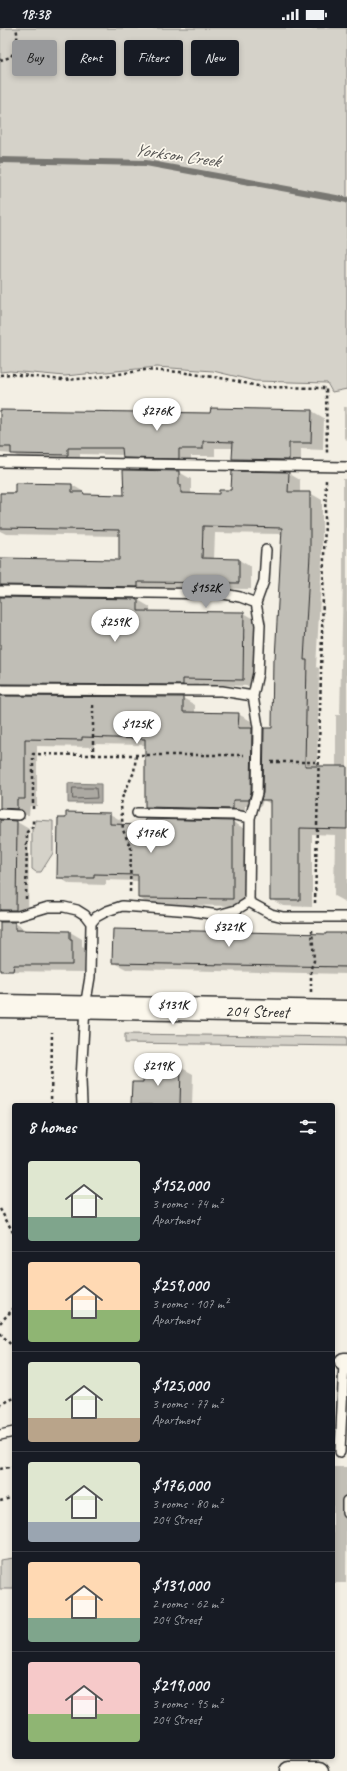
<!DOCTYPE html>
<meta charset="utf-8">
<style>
body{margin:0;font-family:Caveat,sans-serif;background:#20242c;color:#f1f3f6;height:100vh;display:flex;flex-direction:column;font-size:15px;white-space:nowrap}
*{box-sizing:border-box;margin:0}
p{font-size:13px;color:#9ea1a6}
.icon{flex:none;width:22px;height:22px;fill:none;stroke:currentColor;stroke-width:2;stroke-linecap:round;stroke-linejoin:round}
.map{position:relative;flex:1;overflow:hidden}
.sheet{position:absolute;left:12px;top:1075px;width:323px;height:656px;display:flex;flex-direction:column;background:#171b24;border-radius:4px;box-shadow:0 2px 6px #0003}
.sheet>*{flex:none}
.hud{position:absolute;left:12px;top:12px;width:323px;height:36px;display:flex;gap:8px}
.price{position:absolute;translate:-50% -34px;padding:0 9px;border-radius:14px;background:#fff;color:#222;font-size:13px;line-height:26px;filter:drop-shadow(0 1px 2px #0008)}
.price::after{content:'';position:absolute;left:50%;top:24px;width:12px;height:9px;margin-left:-6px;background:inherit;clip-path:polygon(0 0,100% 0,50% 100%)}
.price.on{background:#98999b;color:#111}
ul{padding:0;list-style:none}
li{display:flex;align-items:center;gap:12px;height:100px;padding:0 16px}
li+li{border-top:1px solid #363941}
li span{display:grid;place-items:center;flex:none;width:112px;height:80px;border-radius:4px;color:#555}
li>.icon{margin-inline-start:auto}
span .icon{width:48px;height:48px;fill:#fffc;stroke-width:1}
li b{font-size:17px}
h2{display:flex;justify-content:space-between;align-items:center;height:48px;padding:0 16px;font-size:17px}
.chip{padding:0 14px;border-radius:4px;background:#171b24;box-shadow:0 2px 6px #0003;font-size:14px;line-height:36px}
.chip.on{background:#98999b;color:#111}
.status{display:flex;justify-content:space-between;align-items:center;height:28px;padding:0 20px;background:#171b24;direction:ltr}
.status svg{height:11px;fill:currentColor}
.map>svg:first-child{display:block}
.green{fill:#d5d2c9;stroke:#807e7a}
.water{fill:#aca9a2;stroke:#787772}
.shadow{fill:#0003;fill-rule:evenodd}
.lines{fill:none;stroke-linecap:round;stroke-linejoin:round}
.shore{stroke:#5f5d5b;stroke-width:1}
.stream{stroke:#787772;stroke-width:6}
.building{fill:#c0beb6;stroke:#2b2b2b}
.lane-casing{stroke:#2b2b2b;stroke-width:12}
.street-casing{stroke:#2b2b2b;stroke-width:21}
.secondary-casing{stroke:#2b2b2b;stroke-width:25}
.path{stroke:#2b2b2b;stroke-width:2.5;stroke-dasharray:3 3;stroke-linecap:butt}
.lane{stroke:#fbf7ec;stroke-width:9}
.street{stroke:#fbf7ec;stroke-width:18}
.secondary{stroke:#fbf7ec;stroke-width:22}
.labels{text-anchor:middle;stroke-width:3.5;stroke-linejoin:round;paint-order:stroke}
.street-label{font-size:17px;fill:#2b2b2b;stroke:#fbf7ec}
.water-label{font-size:18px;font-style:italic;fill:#585755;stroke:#fbf7ec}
</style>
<div class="status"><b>18:38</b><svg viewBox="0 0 49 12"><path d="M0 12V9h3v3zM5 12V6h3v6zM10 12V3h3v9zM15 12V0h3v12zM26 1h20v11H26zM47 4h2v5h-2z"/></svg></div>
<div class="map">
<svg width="347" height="1743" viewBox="0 0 347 1743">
<rect width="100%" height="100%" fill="#f3efe4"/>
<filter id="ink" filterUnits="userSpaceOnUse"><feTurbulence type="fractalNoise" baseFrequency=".025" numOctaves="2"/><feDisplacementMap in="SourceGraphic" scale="8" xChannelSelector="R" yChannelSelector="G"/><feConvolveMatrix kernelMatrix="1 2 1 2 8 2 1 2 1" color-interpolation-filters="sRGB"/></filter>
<g filter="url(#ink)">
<path class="green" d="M0,0H347V361L332,364L327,355L255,353L213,343L157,339L65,348L10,343L0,344Z
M35,792L53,793V825L41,844H36L32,841V802L35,797Z
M125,1006L347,1009V1018L125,1015Z
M14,1530V1561H0V1532Z"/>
<path class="water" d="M68,755L101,756V775H68Z"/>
<path class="shadow" d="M344,379H347V412L344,410Z
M0,383L211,386L312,383L324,390L323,422L301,421V439L246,438L233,431L234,420H215V428H191V437L137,436L124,429V427L80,426V433L24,432L13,426L0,425Z
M179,444L191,451V464L193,466L220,467L288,445L300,452V465H310L322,472V534L316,639L319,640L317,739H336V687H340L343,551V451H347V875L334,868L335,807L312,806V879L283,878L271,871V776L263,772L261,778H245V787L158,786L146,779V717L94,716V719L37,718V778H30L29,787H13L7,789L6,793L17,794L29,801L28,889H10L6,895H15L27,903L70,904L82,911V919L84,920V944L0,943V531L120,533V508L6,506L0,503V464H16V456L72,457L84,464V466L125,468ZM215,505L283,506L273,701L265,709L251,701V693L238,686L195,685V677L183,670L6,669L7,666L195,663V657L255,658L256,592L244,585L150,584V579L138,572L6,570L10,564L150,565V560L251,561V539L239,532L214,531Z
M110,786L122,793V797L233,794L245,801L244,878L151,877L139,870V853L106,852V857L70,856L58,849Z
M347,906V946L126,941L113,934L327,907Z
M180,1039L193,1046L192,1077H132L144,1055Z
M333,1439H347L346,1555H333Z"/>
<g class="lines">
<path class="shore" d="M73,760H96L97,770L73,771Z"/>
<path class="stream" d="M0,132L146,135L347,172"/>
</g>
<path class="building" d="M211,380L312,382L311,415H289V432L232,431L233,414L203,413V421H179V431L123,430L122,420H68V427L11,426V419H0V382L210,385Z
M123,442L179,443V457H181V465L219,466V462H231L232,443L289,444L288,464H310V527L304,632H307L305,738H347V801L300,800V872H270V772H261L263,765L264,700H272L273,631H275L282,500L203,498L202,530L239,531V555L138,554V559L0,557V530L119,532V502L0,500V465H15V455L72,456V464H83L84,466L124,467Z
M0,569L138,571V583L244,584L243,652L183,651V657L0,656Z
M0,668L183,669V684L239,685L238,700H252L251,764L249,772H233V781L145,779V711L82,709V712L25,711V771H17V781L0,780Z
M66,784L110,785V796L145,797V791L233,793V871L138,870V847L94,846V850H57L58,790H66Z
M0,792L17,793L16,882H0Z
M0,894H15V902L70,903V912H72V937H14L13,943H0Z
M113,901L326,906V905H347V939L112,935Z
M144,1038H181L180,1077H131L132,1054H143Z"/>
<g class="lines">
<defs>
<path id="lane" d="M0,434L347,439
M0,563L224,566L240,569L256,575
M0,662L222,663L253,668
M137,785L235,787L250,790
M0,786L19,787
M249,874L250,790L257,765L258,699L253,668L258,645L260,597L256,575L264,553L266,522
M0,888H18L48,879H64L77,882L85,887L91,895L90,949L85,979L81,1052L82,1077
M91,895L96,889L107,883L122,878L192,883L218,887L236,882L249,874L271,886L283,889H347
M0,1407L14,1404
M340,1424L344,1334
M347,1473V1485"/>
<path id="street" d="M344,1334H347
M289,1743H320"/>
<path id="secondary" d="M0,978L347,984"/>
</defs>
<use href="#lane" class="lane-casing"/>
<use href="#street" class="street-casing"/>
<use href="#secondary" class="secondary-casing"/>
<path class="path" d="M0,32L11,29C16,20 19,10 16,0
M0,347L11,346L62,352L93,350L145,342L180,344L227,351L262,359L326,360L327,425
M93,727H244
M271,734H318
M33,781V726L93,727V677
M130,864L131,820L123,802L121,777L122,770L134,744L136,728
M26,871L27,804L33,798V792
M315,875L326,452
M311,964V940L314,933L312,902
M51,1077L52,1004
M125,1077V1076
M0,1181L14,1206
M0,1295L14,1280
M0,1305L14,1320
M0,1377L14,1370
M0,1441L14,1438
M0,1473L14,1469"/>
<use href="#lane" class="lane"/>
<use href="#street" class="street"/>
<use href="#secondary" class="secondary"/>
</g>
</g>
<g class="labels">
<g class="street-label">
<text transform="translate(257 983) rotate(1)" y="6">204 Street</text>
</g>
<g class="water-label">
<text transform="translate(177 127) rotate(8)" y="6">Yorkson Creek</text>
</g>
</g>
</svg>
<b class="price" style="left:157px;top:404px">$276K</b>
<b class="price on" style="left:206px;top:581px">$152K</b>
<b class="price" style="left:115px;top:615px">$259K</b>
<b class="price" style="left:137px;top:717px">$125K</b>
<b class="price" style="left:151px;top:826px">$176K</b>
<b class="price" style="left:229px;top:920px">$321K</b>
<b class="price" style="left:173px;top:998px">$131K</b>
<b class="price" style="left:158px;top:1059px">$219K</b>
<div class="hud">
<a class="chip on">Buy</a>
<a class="chip">Rent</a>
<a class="chip">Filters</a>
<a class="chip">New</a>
</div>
<section class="sheet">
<h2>8 homes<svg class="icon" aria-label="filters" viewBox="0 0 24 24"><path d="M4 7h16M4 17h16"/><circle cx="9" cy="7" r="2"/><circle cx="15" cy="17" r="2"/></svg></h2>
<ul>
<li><span style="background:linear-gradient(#dfe7d0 70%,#7fa58c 0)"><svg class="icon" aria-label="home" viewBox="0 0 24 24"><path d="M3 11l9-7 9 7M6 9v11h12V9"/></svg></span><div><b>$152,000</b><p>3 rooms · 74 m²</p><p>Apartment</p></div></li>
<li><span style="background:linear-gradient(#ffd9b3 60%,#8fb573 0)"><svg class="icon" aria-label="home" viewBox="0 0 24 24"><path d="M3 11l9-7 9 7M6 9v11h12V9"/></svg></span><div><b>$259,000</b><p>3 rooms · 107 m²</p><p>Apartment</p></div></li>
<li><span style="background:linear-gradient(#dfe7d0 70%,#b9a48a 0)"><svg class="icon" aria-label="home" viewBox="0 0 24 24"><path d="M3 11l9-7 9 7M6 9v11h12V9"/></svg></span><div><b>$125,000</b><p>3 rooms · 77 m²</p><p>Apartment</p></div></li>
<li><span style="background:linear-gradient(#dfe7d0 75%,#9aa5b1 0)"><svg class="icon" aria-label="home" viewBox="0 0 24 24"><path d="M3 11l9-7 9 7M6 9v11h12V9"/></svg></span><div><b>$176,000</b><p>3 rooms · 80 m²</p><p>204 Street</p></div></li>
<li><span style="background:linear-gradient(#ffd9b3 70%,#7fa58c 0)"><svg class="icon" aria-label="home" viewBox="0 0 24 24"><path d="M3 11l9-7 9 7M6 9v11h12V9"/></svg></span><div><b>$131,000</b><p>2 rooms · 62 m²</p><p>204 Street</p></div></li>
<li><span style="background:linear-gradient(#f6c9c9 65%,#8fb573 0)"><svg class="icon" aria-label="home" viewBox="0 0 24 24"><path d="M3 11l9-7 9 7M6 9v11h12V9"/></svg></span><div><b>$219,000</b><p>3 rooms · 95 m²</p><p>204 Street</p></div></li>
</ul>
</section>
</div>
